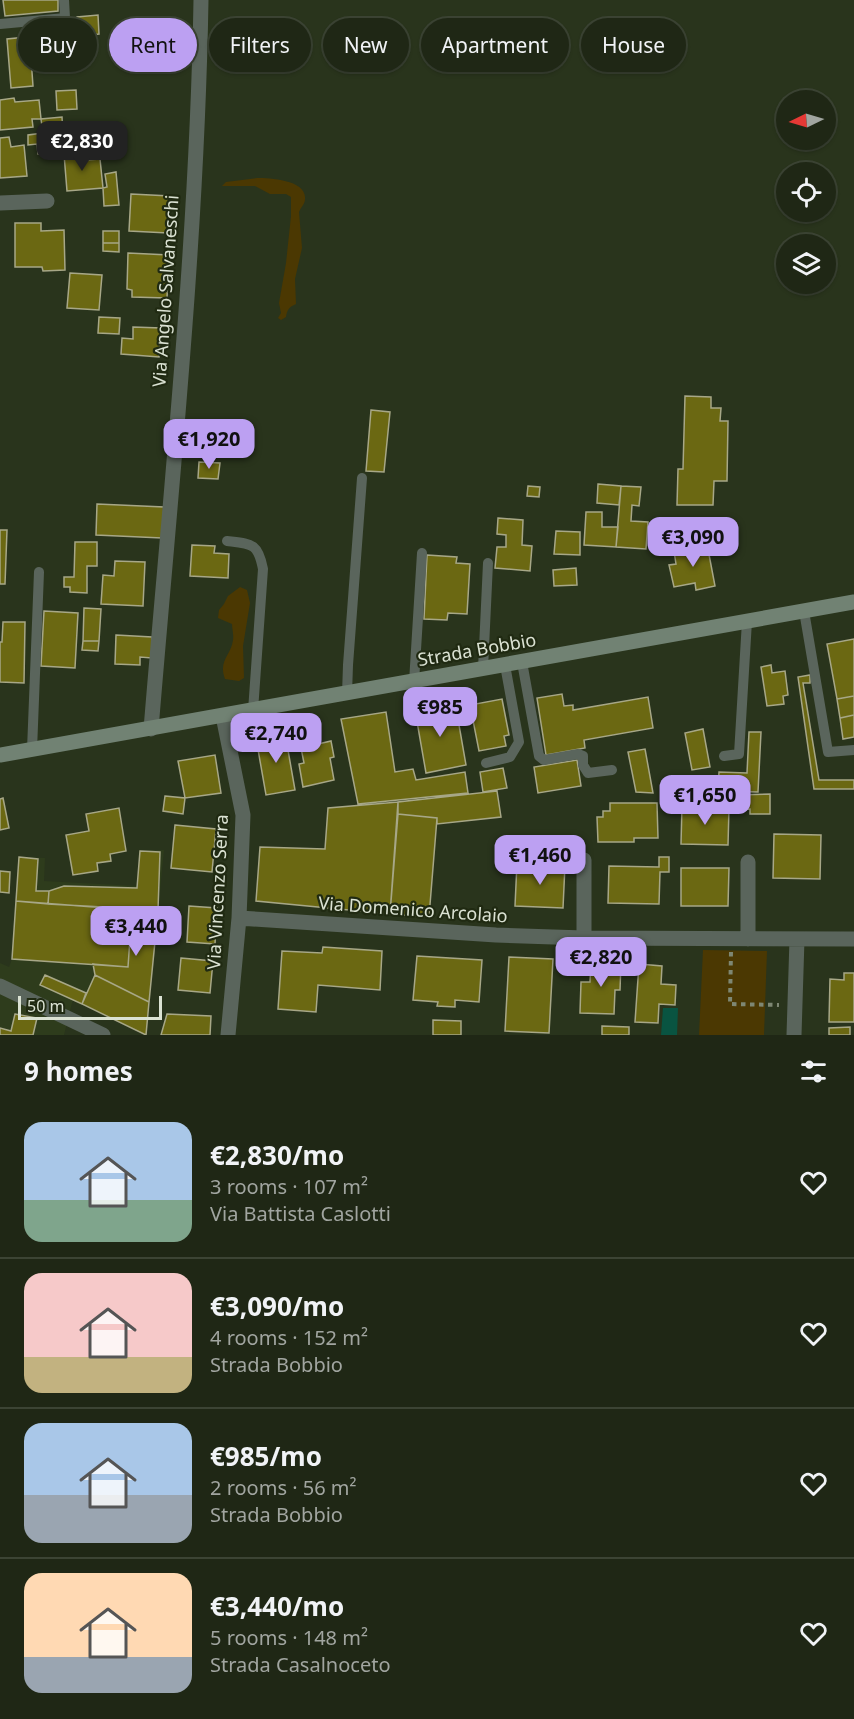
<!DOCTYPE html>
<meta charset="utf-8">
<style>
body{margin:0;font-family:"Noto Sans",sans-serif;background:#272f1e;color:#f1f3f6;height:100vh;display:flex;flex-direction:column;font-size:22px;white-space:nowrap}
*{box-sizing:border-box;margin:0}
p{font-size:20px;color:#a1a5a0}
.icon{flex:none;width:33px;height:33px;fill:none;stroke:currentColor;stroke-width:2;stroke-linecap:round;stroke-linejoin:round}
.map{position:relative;height:1035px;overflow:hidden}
.side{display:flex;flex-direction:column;background:#1f2715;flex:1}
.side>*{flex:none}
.banner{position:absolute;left:18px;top:18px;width:819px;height:54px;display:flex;gap:12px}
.needle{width:39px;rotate:265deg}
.fabs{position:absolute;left:776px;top:90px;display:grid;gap:12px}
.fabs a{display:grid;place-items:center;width:60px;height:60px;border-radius:50%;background:#1f2715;box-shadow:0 2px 4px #0004,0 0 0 2px #3c4434;font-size:30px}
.scale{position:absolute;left:18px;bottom:15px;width:144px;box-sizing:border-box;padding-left:6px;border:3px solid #dbe2d3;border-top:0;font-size:16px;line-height:21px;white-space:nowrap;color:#dbe2d3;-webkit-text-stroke:4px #202a12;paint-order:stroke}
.price{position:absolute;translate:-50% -51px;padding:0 14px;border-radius:12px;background:#bca0f2;color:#111;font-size:20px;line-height:39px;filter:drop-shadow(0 2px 3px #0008)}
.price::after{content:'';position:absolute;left:50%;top:36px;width:18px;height:14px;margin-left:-9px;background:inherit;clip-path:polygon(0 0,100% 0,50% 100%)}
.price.selected{background:#222;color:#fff}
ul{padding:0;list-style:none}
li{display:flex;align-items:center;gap:18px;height:150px;padding:0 24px}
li+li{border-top:2px solid #3c4434}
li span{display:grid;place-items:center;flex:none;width:168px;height:120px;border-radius:18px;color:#555}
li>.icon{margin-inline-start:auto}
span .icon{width:72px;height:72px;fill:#fffc;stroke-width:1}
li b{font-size:26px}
h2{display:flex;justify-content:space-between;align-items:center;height:72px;padding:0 24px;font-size:26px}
.chip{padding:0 21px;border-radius:27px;background:#1f2715;box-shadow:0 2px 4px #0004,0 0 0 2px #3c4434;font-size:21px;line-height:54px}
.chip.selected{background:#bca0f2;color:#111}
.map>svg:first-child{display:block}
.built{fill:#2e3c1c}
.green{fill:#4b3802}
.water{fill:#095441}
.building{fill:#6b6812;stroke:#a7a787;stroke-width:1.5}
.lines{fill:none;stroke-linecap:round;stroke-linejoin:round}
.path{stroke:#7e8773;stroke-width:4;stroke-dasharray:4.5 4.5;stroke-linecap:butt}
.lane{stroke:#5a655c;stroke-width:10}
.street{stroke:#5a655c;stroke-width:15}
.secondary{stroke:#718273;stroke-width:15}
.labels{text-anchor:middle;stroke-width:4.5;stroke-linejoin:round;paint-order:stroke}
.street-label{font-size:18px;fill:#dbe2d3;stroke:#202a12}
</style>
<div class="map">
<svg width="854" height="1035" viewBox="0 0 854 1035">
<rect width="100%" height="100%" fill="#29341c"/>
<path class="built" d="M139,850H164L146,1035L73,999L64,1035H0V963L9,967L12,959L19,857L45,858L44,881L137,886Z"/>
<path class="green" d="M257,178C270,178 307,180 305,199C305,204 301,207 299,212L302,248L295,279L296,304C289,307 287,310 286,317L281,320L278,318L281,313L279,303L286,263L291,216V197L286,194H270L255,186H222L226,182Z
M240,587L247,590L250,603L243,646L244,678L239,681L225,679C218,660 231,656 233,640C234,635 232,629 232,624L218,618L219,610L224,604L228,596Z
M703,950L767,951L764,1035H699Z"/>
<path class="water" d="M663,1008H678L677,1035H661Z"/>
<path class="building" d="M3,0H58V11L5,16Z
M98,15L99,34L78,36L77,17Z
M46,35L48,57L31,58L33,86L11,88L7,39Z
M76,90L77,109L57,110L56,91Z
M14,98L15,102L39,100L41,119H32L33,127L0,130V100Z
M62,117L63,134L52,135L53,153L38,154L37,144L28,145V135L43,133L41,119Z
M9,137L11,147L24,145L27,176L0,178V138Z
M87,151L88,160L100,159L103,188L67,191L64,154Z
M116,172L119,205L104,206L103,188L107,187L105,174Z
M131,194L170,196L168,233L129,231Z
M15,223H41V231L64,230L65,270L43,271L42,267H15Z
M103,231H119V243H103Z
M103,243H119V252L103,251Z
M128,253L169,255L167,298L132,297V290L127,289Z
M70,273L102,275L99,310L67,308Z
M99,317L120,318L119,334L98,333Z
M133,327L161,328L159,357L121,354L122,338L133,339Z
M685,396L711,397V408H721L720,421H728L727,481H714L713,505H677L678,469H683Z
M371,410L390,412L384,472L366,471Z
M199,462L220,463L218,479L198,478Z
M598,484L621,486L619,505L597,503Z
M528,486L540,487L539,497L527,496Z
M621,486L641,487L639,506L632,505L631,521L648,522L646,549L616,547Z
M97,504L164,507L162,538L96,535Z
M586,512H602V527H618L616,547L584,545Z
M498,518L523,520L522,545L532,546L530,571L495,568L497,547H506V535L497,534Z
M0,530H7L5,584H0Z
M556,531L580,532V555L554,554Z
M75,542H97V566H87V593L70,592V587H64V577H74Z
M707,544L715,586L696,590L695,583L674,587L669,565L676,564L674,551Z
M192,545L215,546L214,553L229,554L228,578L190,576Z
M427,555L457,557L456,563L470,564L467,614L448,613L447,620L424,619Z
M115,561L145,562L143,606L101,604L103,575L114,576Z
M576,568L577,585L554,586L553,570Z
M84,608L101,609L99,641H83Z
M44,611L78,613L75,668L41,666Z
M3,622H25L24,683L0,682V642H2Z
M116,635L152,637V658L140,657V665L115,664Z
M854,639V696L837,699L827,644Z
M83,641H99L98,651L82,650Z
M771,665L772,673L785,671L788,695L783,696L784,704L767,706L761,667Z
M810,675V683H803L819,780H854V789H814L798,677Z
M562,694L564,706L573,705V710L648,697L653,728L584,740L585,748L546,755L537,698Z
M854,696V715L840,718L837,699Z
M502,699L509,735L504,736L506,746L479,751L470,705Z
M455,702L466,765L426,773L415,710Z
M386,712L395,772L413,769L416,780L465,772L468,793L358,804L341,719Z
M854,715V737L843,739L840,718Z
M703,729L710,767L692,770L685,733Z
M749,732H761L758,792L718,791L719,772L747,773Z
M285,733L295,790L266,795L256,738Z
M331,741L334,757L330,758L334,780L303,787L299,764L304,763L301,748Z
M645,749L653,793L636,792L628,752Z
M215,755L221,793L185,798L178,761Z
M577,760L581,786L538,793L534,767Z
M503,768L507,788L483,792L480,772Z
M497,791L501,817L437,824V818L398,814V802Z
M770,794V814H750V809L737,810L736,795Z
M165,796L185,798L183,814L163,811Z
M3,798L9,828L0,830V799Z
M398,802L390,914L256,901L260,847L325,849L328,808Z
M610,803H657L658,838H634V842H598L597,817H603V811H610Z
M682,806L729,808L728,845L681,844Z
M119,808L126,851L110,854L111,861L97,863L98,871L73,875L66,835L89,831L86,814Z
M398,814L437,818L429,917L390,914Z
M175,825L216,829L212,872L171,868Z
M774,834L821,835L820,879L773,878Z
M140,851L160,852L158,910L48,904L49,891L64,886L137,888Z
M19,857L38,859L36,891H49L48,904L16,901Z
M659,857H669V872H660L659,904L608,903L609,866L659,867Z
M517,863L565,865L563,908L515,906Z
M681,868H729L728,906H681Z
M0,871L10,872L9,893L0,892Z
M16,901L132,910L128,967L12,959Z
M189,906L217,908L215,944L187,942Z
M132,910L158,911L149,1002L95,975L93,964L128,967Z
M323,947L382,951L380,990L318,985L316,1012L278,1009L282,951L322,953Z
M417,956L482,960L479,1002L455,1000V1007L437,1006L438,1002L413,1000Z
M509,957L553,959L549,1033L505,1031Z
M181,958L213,961L210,993L178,990Z
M591,961L621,962L620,990H615L614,1014L580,1013L581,982H590Z
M639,964L662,966L661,984L676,985L675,1005L659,1004L658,1023L635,1022Z
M844,973H854V1022H829L830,979L844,980Z
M45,975L86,993L82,1004L40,985Z
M95,975L149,1002L146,1035L82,1004Z
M15,1014L37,1018L33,1035H0V1028L11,1031Z
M167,1014L211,1016L210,1035H161Z
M433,1020L461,1021V1035H433Z
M602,1026L629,1027V1035H602Z
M850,1027V1035H829V1028Z"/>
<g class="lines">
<path class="path" d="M731,952L730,1004L779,1005"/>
<path class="lane" d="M0,24L65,18L64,0
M227,541C252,544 258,543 263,569L253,711
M804,611L828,752L854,750
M522,662L539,756L544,760L578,754L583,756V765L588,773L612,770
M483,669L488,563
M414,682L422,553
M347,694L348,665L362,478
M32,750L39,572
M724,756L739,754L747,621
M486,763L510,757L519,742L505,665"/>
<path class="street" d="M0,203L47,201
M223,716L243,815L239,918L228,1035
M151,729C171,486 197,243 201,0
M584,860V938
M239,918L496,935L584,938L854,939
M748,939V862
M0,986L103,1035
M794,1035L797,939"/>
<path class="secondary" d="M0,755L854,602"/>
</g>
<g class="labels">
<g class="street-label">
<text transform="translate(166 291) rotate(-86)" y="6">Via Angelo Salvaneschi</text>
<text transform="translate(477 650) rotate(-10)" y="6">Strada Bobbio</text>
<text transform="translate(218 892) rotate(-87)" y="6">Via Vincenzo Serra</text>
<text transform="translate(413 910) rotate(4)" y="6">Via Domenico Arcolaio</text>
</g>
</g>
</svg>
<div class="fabs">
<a><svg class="needle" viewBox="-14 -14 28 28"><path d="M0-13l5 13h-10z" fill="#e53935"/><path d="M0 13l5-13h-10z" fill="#a1a5a0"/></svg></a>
<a><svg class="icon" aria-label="locate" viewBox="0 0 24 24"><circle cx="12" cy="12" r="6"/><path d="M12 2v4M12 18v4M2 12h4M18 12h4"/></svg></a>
<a><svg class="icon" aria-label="layers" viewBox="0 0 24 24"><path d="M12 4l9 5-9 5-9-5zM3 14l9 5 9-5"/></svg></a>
</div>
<div class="scale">50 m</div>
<b class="price selected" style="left:82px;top:172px">€2,830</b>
<b class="price" style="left:209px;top:470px">€1,920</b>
<b class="price" style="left:693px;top:568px">€3,090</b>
<b class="price" style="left:440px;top:738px">€985</b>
<b class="price" style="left:276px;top:764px">€2,740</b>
<b class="price" style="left:705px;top:826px">€1,650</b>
<b class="price" style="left:540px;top:886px">€1,460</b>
<b class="price" style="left:136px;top:957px">€3,440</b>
<b class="price" style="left:601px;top:988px">€2,820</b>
<div class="banner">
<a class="chip">Buy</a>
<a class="chip selected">Rent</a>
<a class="chip">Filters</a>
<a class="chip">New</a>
<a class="chip">Apartment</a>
<a class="chip">House</a>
</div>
</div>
<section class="side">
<h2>9 homes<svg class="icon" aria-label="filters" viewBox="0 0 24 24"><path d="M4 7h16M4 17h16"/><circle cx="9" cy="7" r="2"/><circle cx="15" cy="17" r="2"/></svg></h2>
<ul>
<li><span style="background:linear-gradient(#a9c7e8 65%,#7fa58c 0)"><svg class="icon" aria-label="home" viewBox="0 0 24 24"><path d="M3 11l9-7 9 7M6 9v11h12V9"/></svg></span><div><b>€2,830/mo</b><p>3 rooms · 107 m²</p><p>Via Battista Caslotti</p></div><svg class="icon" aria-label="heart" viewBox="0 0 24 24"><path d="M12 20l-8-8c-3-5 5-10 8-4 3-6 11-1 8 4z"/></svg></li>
<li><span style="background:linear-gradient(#f6c9c9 70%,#c2b280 0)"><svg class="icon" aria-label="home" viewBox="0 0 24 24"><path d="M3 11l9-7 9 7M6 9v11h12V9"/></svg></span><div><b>€3,090/mo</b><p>4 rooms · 152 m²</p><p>Strada Bobbio</p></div><svg class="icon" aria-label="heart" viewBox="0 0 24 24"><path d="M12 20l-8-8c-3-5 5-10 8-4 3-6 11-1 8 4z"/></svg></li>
<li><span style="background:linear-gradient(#a9c7e8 60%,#9aa5b1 0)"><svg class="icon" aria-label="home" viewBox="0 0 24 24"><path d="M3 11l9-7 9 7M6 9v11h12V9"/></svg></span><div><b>€985/mo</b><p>2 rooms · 56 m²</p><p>Strada Bobbio</p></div><svg class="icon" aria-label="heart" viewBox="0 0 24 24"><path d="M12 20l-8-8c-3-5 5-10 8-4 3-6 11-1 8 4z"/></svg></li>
<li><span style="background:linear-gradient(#ffd9b3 70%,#9aa5b1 0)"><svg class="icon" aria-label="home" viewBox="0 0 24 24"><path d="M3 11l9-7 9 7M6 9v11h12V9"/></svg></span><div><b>€3,440/mo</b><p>5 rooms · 148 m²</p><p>Strada Casalnoceto</p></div><svg class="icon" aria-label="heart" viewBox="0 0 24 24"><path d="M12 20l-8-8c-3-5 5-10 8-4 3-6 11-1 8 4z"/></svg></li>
</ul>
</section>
